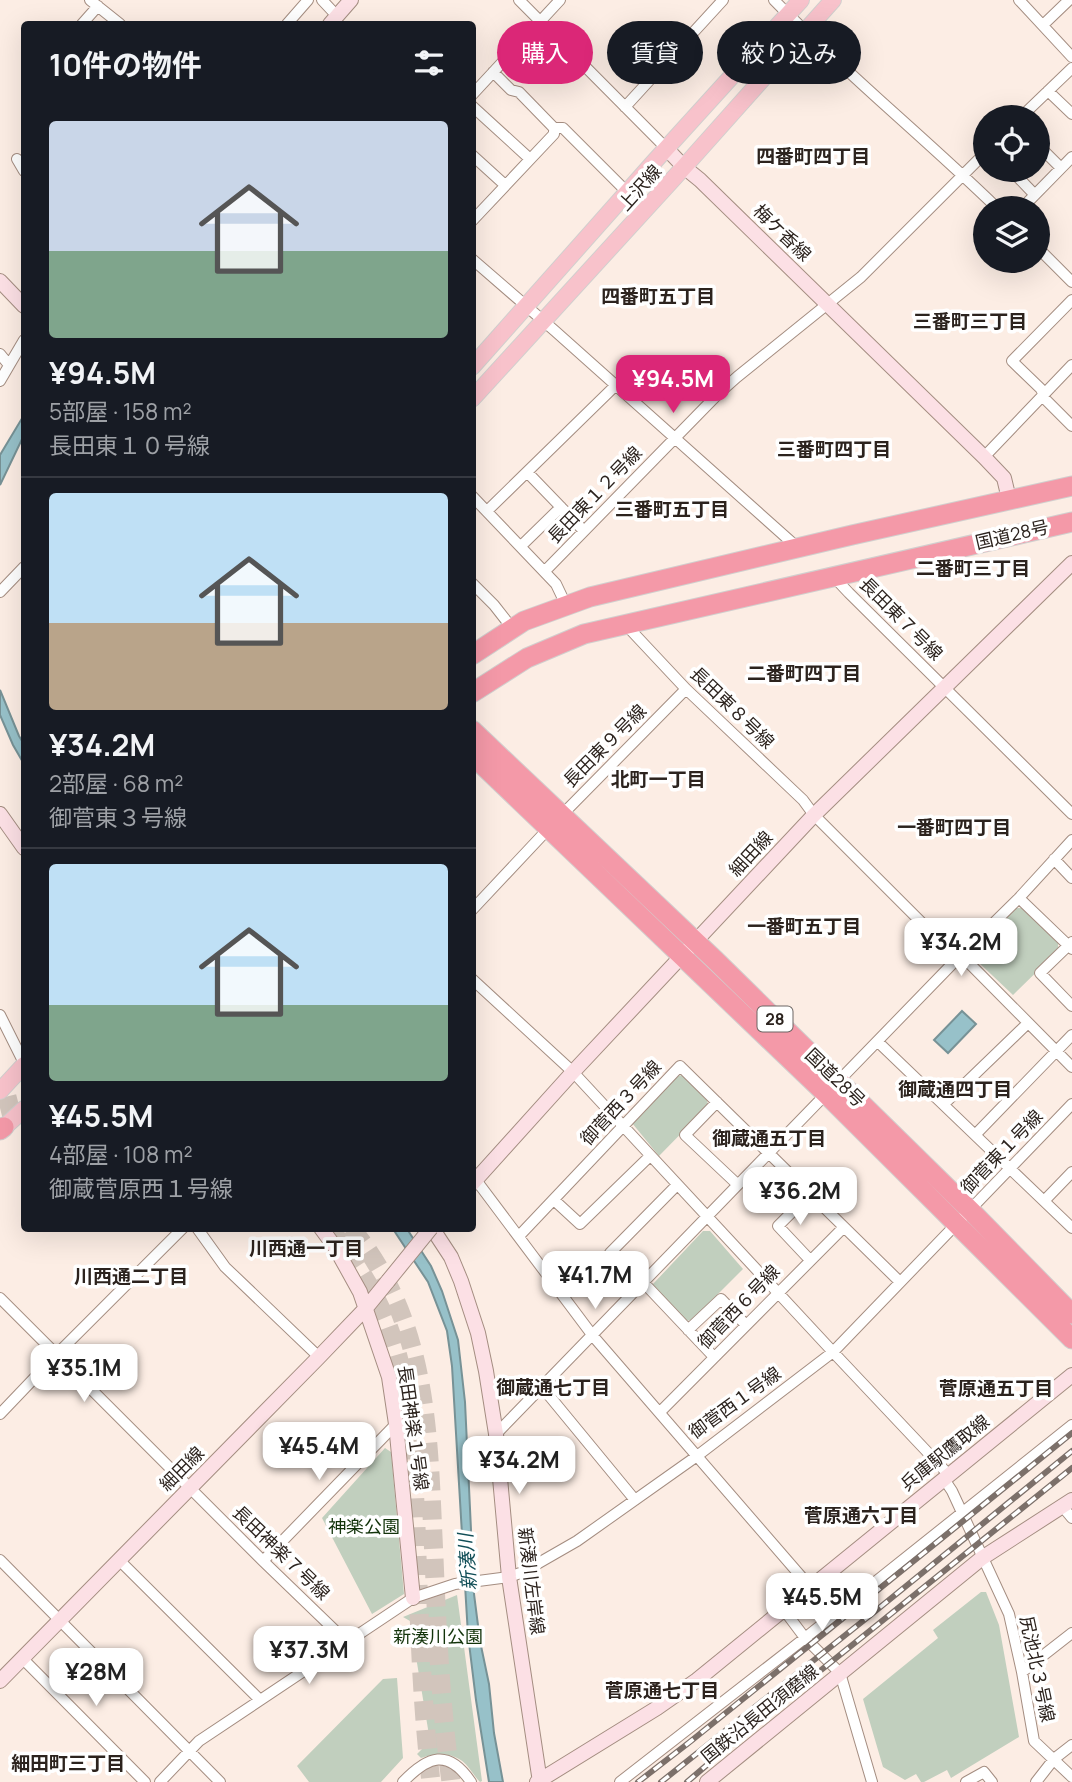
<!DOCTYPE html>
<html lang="ja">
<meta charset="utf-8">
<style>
body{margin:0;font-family:Manrope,"Noto Sans JP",sans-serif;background:#242831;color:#f1f3f6;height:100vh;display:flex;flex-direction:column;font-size:26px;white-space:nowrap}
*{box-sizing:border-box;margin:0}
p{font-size:23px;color:#9ea1a6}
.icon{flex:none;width:38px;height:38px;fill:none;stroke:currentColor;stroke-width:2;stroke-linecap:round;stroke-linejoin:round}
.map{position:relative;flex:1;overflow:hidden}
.side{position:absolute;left:21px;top:21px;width:455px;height:1211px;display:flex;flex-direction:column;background:#171b24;border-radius:7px;box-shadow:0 7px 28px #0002}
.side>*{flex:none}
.top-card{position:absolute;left:497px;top:21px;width:469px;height:63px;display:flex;gap:14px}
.controls{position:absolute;left:973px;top:105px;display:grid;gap:14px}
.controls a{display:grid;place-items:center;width:77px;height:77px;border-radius:50%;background:#171b24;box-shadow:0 7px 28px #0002;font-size:35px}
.price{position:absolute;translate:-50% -60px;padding:0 16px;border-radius:14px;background:#fff;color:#222;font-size:23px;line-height:46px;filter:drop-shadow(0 2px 4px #0008)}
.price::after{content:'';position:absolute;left:50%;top:42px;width:21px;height:16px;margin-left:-10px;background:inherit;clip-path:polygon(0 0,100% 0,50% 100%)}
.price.active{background:#db2777;color:#fff}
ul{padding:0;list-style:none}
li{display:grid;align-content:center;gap:14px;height:371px;padding:0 28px}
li+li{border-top:2px solid #363941}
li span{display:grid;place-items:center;height:217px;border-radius:7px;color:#555}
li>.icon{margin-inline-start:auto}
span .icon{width:126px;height:126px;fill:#fffc;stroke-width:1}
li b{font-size:30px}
h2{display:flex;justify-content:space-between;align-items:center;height:84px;padding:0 28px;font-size:30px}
.chip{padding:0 24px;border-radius:32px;background:#171b24;box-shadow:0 7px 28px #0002;font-size:24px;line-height:63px}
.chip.active{background:#db2777;color:#fff}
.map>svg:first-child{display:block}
.green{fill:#c1cfbe}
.water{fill:#97c1c9;stroke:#779296;stroke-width:2}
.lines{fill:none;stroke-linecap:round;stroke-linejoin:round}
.highway-tunnel{stroke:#d2c5bc;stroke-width:19;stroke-dasharray:19 10;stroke-linecap:butt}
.street-casing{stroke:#a48d81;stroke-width:12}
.secondary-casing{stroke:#a48d81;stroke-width:16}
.primary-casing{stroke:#d1cfce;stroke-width:18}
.highway-casing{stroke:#d1cfce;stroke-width:21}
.street{stroke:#fff;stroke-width:10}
.secondary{stroke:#fce0e5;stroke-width:14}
.primary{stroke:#f8c2cb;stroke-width:16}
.highway{stroke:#f499a8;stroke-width:19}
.rail-casing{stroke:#7c706a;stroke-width:6}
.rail{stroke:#fff;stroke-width:3.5;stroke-dasharray:10;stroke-linecap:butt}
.secondary-bridge-casing{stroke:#a48d81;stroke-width:16;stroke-linecap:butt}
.secondary-bridge{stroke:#fce0e5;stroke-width:14}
.labels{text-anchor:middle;stroke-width:7;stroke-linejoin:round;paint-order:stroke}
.shield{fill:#fff;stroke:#6b6562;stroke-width:2}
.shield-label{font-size:16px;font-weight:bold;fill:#2c231e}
.street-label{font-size:18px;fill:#2c231e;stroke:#fff}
.park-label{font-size:18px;fill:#12330a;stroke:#fff}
.neighbourhood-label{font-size:19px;font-weight:bold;fill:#2c231e;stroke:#fff}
.water-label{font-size:19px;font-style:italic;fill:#114e57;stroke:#fff}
</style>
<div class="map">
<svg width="1072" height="1782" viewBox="0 0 1072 1782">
<rect width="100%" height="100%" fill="#fcede4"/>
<path class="green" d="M1014,908H1023L1058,941V951L1013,995L974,958L972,952Z
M684,1075L707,1099L708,1106L659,1156L632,1123L676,1076Z
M703,1231H710L743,1269L692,1320L686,1321L653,1287V1284Z
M385,1448L391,1452L404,1594L372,1614L322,1518Z
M981,1592H986L999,1625L1019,1737L951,1778L947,1770L924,1782H921L916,1774L905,1780L883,1767L863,1699L938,1638L933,1630Z
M457,1595L482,1781L480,1782C476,1778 473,1773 469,1768C457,1752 438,1752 421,1758L417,1754L430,1741L410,1621L403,1617Z
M397,1678L403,1758L381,1782H309L297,1766L383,1679Z"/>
<path class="water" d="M24,415V435L0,485V455Z
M0,690L19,736L24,744V764L13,745L0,715Z
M962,1011L976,1024L948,1053L934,1040Z
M393,1229H407L431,1266L442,1291L458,1340L465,1402L474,1594L480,1641L489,1684L494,1733L503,1782H489L476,1700L468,1635L452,1366L447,1331L428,1282Z"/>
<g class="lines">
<path class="highway-tunnel" d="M0,1108L24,1102
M329,1228C357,1263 381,1300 394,1343C413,1402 413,1466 416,1527C419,1612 421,1698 431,1782
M351,1228C431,1325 428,1440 434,1558C437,1633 441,1708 451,1782"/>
<defs>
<path id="street" d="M90,0L120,24
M322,0L337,16
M519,0L666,148
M774,0C845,73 924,137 997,208
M1019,0L1072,57
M82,24L98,6
M287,24L308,0
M1043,25L1069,0
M493,72L511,90L519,92L554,128H563L627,192
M1048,91L1072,114
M472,95L560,0
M472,106L530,159
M625,107L723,0
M1021,117L1072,68
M1038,145L1061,168
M472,155L505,185
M17,159L24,171
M1011,170L1035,195
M1022,208L1072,157
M472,221L554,134V128
M1038,248L1072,282
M472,259L555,331L798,548
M1072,300L1012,361L1041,389L1045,399L1072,426
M0,354L9,365
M0,381L24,340
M984,457L1072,365
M527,472L584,531
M472,496L556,584L566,605
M487,511L616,385
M521,546L561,507
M545,571L719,393L737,377L861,277L985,153
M833,576L849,593L1072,814
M472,583L494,605L512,628
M0,592L24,567
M626,625L686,689L803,800L814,815L949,950L968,962L1072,1067
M1054,859L1072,878
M1019,898L1072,949
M472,910L549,828L686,689
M1072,942L1040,973L1072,1006
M472,979L573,1072L833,1352L949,1475
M0,1015L24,1063
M878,1042L1072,1228
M717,1102L685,1135L737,1184
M944,1104L1028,1023
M976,1134L1072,1035
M476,1180L593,1336L811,1588
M677,1185L610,1253L643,1282L714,1357
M554,1200L580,1224L650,1156
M1044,1201L1072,1172
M197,1228L225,1267L319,1357
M519,1236L680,1066L900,1282
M810,1260L778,1226L810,1194
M0,1298L263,1561L347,1642
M688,1330L721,1299L746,1325
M542,1387L635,1500
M660,1412L844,1227
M0,1414L63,1348L183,1228
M496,1434L959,957L1019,898L1072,840
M944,1479L952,1491L1009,1614L1022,1672L1034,1741L1072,1777
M1062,1506L1072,1518
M0,1560L220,1782
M119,1560L260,1700
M263,1561L396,1424
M784,1610L805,1638L840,1673L872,1782
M22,1658L145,1782
M1022,1672L1072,1633
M160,1782L199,1741L413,1598L455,1584L509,1577L523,1572L577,1541L697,1456L833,1352L1072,1104
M403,1782C428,1756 448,1748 471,1782
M620,1782L805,1638L1072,1425
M966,1782L984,1772L992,1782
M1036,1782L1054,1759L1072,1745"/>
<path id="secondary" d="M330,24L351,0
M666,148L684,167L700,180L984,457L1004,478L1009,499
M0,281L24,306
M0,814L24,848
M472,1184L573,1072L814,815L1072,563
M321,1228L335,1247L360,1292L389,1377L396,1424L413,1598
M432,1228L451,1257L461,1281L478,1333L486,1371L496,1434L509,1577L540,1782
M0,1681L319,1357L366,1308L388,1281
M537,1782L657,1708L697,1680L1072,1375
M707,1782L982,1558L1072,1500"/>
<path id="primary" d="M472,367L653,163L801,0
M472,399L684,167L833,0
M0,1091L24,1065
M0,1131L24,1109"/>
<path id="highway" d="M472,655L524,621L590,597L852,535L1072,486
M472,693L527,658L584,634L1072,522
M472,730L715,960L971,1211L1072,1314
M472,755L826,1094L1072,1339
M0,1130L4,1127"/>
</defs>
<use href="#street" class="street-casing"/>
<use href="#secondary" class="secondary-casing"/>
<use href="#primary" class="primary-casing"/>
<use href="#highway" class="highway-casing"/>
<use href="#street" class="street"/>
<use href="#secondary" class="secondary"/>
<use href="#primary" class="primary"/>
<use href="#highway" class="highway"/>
<defs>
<path id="rail" d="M638,1782L691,1741L1072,1433
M661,1782L873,1613L1072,1451
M687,1782L764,1716L1072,1468"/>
</defs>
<use href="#rail" class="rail-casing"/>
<use href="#rail" class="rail"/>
<defs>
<path id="secondary-bridge" d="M388,1281L431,1228"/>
</defs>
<use href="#secondary-bridge" class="secondary-bridge-casing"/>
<use href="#secondary-bridge" class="secondary-bridge"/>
</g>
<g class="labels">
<rect class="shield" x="757.5" y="1006.5" width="35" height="25" rx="5"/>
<g class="shield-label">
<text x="775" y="1025">28</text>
</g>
<g class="street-label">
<text transform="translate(640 188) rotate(-48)" y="6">上沢線</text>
<text transform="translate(782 233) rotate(44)" y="6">梅ケ香線</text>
<text transform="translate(595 495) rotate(-46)" y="6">長田東１２号線</text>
<text transform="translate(1012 535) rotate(-13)" y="6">国道28号</text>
<text transform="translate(901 619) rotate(45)" y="6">長田東７号線</text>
<text transform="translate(732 708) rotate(44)" y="6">長田東８号線</text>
<text transform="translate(605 746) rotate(-45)" y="6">長田東９号線</text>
<text transform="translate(751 854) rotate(-47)" y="6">細田線</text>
<text transform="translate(835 1078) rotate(44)" y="6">国道28号</text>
<text transform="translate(621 1103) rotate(-47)" y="6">御菅西３号線</text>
<text transform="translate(1002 1152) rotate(-46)" y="6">御菅東１号線</text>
<text transform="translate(739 1307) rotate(-46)" y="6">御菅西６号線</text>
<text transform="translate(735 1403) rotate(-36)" y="6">御菅西１号線</text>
<text transform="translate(413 1428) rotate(82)" y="6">長田神楽１号線</text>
<text transform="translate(945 1453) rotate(-39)" y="6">兵庫駅鷹取線</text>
<text transform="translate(182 1469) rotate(-45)" y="6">細田線</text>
<text transform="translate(281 1553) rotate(44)" y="6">長田神楽７号線</text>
<text transform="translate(531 1581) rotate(83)" y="6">新湊川左岸線</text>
<text transform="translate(1037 1669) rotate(78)" y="6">尻池北３号線</text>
<text transform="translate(760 1714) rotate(-39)" y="6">国鉄沿長田須磨線</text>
</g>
<g class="park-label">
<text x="364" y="1533">神楽公園</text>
<text x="438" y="1643">新湊川公園</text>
</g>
<g class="neighbourhood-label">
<text x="813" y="163">四番町四丁目</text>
<text x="658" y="303">四番町五丁目</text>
<text x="970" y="328">三番町三丁目</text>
<text x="834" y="456">三番町四丁目</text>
<text x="672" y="516">三番町五丁目</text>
<text x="973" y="575">二番町三丁目</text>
<text x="804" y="680">二番町四丁目</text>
<text x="658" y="786">北町一丁目</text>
<text x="954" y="834">一番町四丁目</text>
<text x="804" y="933">一番町五丁目</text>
<text x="955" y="1096">御蔵通四丁目</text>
<text x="769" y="1145">御蔵通五丁目</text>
<text x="306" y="1255">川西通一丁目</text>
<text x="131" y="1283">川西通二丁目</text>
<text x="553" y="1394">御蔵通七丁目</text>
<text x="996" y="1395">菅原通五丁目</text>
<text x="861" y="1522">菅原通六丁目</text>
<text x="662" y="1697">菅原通七丁目</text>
<text x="68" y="1770">細田町三丁目</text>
</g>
<g class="water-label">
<text transform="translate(467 1562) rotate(-94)" y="7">新湊川</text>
</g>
</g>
</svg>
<div class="controls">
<a><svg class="icon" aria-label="locate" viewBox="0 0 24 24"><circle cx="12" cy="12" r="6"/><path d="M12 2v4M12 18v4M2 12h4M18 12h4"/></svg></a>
<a><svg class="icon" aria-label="layers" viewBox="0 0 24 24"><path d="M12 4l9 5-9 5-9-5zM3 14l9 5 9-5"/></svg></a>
</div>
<b class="price active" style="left:673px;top:415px">¥94.5M</b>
<b class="price" style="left:961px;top:978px">¥34.2M</b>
<b class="price" style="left:800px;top:1227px">¥36.2M</b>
<b class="price" style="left:595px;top:1311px">¥41.7M</b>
<b class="price" style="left:84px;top:1404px">¥35.1M</b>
<b class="price" style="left:319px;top:1482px">¥45.4M</b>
<b class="price" style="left:519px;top:1496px">¥34.2M</b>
<b class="price" style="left:822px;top:1633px">¥45.5M</b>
<b class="price" style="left:309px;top:1686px">¥37.3M</b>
<b class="price" style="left:96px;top:1708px">¥28M</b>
<div class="top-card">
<a class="chip active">購入</a>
<a class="chip">賃貸</a>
<a class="chip">絞り込み</a>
</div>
<section class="side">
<h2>10件の物件<svg class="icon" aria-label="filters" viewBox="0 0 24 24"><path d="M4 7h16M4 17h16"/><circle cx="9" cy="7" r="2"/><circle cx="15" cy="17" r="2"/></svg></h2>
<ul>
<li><span style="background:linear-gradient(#c9d6e8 60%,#7fa58c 0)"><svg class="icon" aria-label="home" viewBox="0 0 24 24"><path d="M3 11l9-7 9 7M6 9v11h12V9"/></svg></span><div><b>¥94.5M</b><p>5部屋 · 158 m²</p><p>長田東１０号線</p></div></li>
<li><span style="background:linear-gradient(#bfe0f5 60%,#b9a48a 0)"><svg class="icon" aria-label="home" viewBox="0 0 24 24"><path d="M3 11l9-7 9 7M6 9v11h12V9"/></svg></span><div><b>¥34.2M</b><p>2部屋 · 68 m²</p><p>御菅東３号線</p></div></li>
<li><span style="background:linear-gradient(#bfe0f5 65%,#7fa58c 0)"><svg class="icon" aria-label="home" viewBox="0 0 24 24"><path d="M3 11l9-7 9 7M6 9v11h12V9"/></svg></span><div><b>¥45.5M</b><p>4部屋 · 108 m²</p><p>御蔵菅原西１号線</p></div></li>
</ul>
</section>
</div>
